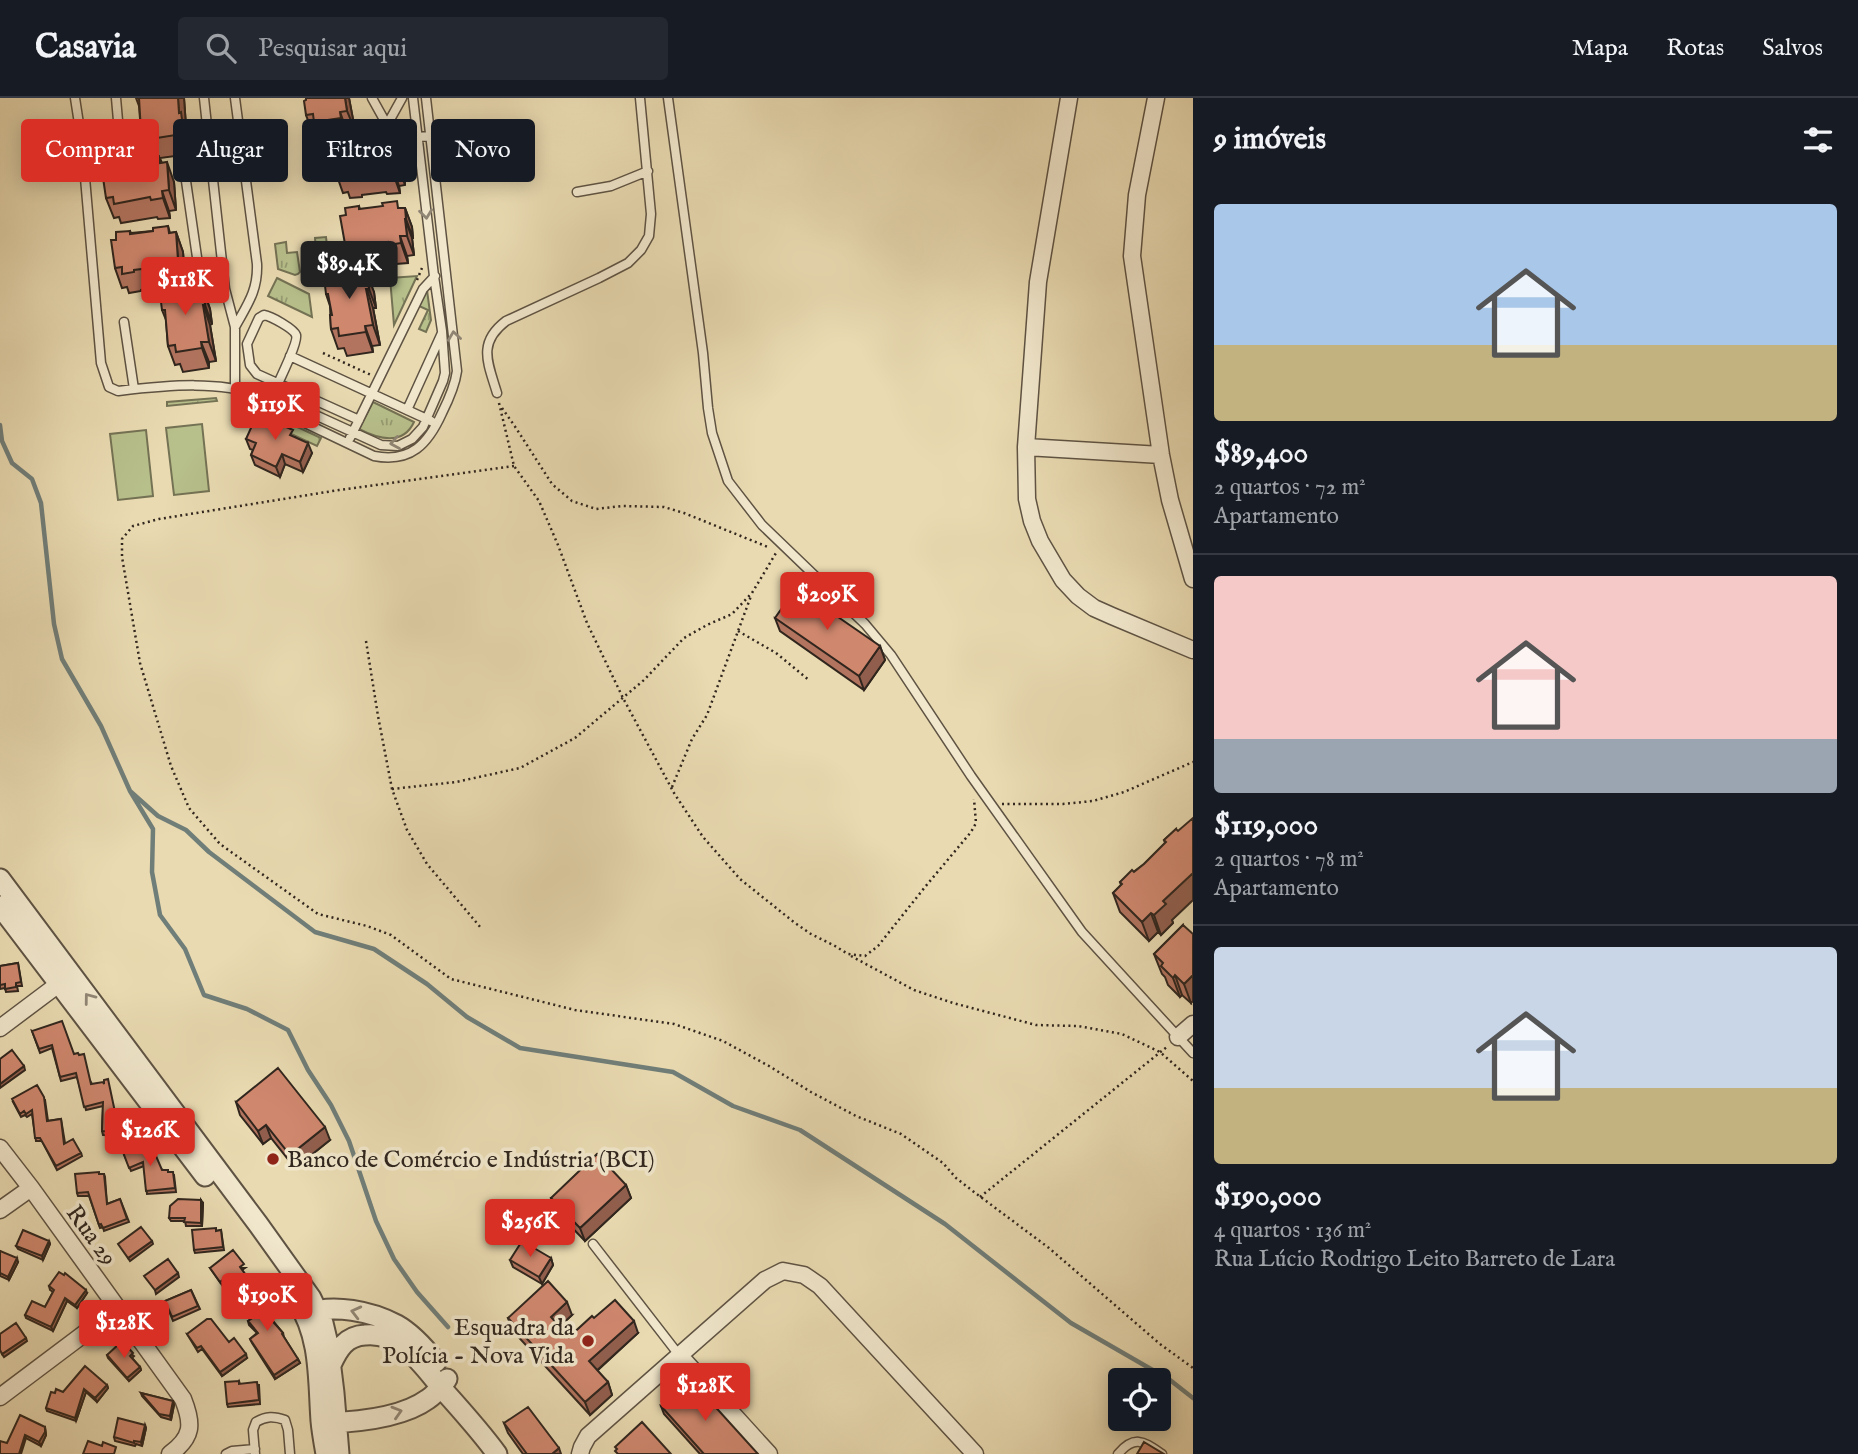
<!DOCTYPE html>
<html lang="pt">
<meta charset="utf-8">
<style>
body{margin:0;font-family:"IM FELL English",serif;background:#242831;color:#f1f3f6;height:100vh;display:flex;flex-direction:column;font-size:26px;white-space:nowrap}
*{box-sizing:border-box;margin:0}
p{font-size:23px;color:#9ea1a6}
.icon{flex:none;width:38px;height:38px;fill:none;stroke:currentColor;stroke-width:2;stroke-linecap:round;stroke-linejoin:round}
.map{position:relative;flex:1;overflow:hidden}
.drawer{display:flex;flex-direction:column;background:#171b24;width:665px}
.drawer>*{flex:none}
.banner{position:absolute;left:21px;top:21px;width:665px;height:63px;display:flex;gap:14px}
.buttons{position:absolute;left:1108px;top:1270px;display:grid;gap:14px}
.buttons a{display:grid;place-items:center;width:63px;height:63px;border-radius:7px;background:#171b24;box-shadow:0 4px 18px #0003;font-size:35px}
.price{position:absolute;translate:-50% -60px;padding:0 16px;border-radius:7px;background:#d93025;color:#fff;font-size:23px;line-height:46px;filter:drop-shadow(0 2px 4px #0008)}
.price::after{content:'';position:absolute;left:50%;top:42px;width:21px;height:16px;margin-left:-10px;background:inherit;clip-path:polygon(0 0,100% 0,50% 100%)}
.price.on{background:#222;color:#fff}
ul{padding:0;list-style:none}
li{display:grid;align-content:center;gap:14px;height:371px;padding:0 21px}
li+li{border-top:2px solid #363941}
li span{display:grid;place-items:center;height:217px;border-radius:7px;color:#555}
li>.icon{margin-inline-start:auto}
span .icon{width:126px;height:126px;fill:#fffc;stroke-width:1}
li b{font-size:30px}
h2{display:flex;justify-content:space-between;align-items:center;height:84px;padding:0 21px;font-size:30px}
.chip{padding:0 24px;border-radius:7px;background:#171b24;box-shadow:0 4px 18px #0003;font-size:24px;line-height:63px}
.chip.on{background:#d93025;color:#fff}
header{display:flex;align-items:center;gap:42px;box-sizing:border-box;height:98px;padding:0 35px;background:#171b24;border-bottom:2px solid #363941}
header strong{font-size:33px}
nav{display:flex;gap:38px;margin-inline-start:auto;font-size:24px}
.search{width:490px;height:63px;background:#242831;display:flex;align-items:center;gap:18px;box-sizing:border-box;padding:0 24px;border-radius:7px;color:#9ea1a6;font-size:26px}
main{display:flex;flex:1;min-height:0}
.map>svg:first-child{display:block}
.grass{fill:url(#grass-tufts);stroke:#747254;stroke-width:2}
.green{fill:#b7bf8b;stroke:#747254;stroke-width:2}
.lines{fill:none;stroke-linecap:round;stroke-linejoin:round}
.stream{stroke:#707e79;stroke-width:4.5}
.service-casing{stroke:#5e5343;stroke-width:11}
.minor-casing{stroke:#5e5343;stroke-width:19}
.tertiary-casing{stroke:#5e5343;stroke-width:23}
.path{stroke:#30261e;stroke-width:2.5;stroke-dasharray:2 3.5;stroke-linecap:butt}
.service{stroke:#f1e7cc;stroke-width:8}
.minor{stroke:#f1e7cc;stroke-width:16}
.tertiary{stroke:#f1e7cc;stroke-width:19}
.wall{fill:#b2745f;stroke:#30261e;stroke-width:2}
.shaded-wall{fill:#915e4d;stroke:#30261e;stroke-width:2}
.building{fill:#cf876e;stroke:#30261e;stroke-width:2}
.oneway{stroke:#908675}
.poi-dot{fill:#8f2418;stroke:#f1e7cc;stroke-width:2.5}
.labels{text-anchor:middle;stroke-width:7;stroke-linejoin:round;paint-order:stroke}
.poi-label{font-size:24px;fill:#30261e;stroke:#f1e7cc;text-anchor:start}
.street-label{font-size:24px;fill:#30261e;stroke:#f1e7cc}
</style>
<header>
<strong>Casavia</strong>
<div class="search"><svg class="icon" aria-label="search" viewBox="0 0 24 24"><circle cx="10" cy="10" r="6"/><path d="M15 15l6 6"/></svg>Pesquisar aqui</div>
<nav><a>Mapa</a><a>Rotas</a><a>Salvos</a></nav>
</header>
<main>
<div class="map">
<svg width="1193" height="1356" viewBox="0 0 1193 1356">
<defs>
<pattern id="grass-tufts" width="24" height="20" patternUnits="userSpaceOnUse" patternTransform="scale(1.75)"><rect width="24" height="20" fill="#b7bf8b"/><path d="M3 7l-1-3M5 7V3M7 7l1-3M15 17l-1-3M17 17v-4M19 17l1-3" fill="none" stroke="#959b71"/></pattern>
</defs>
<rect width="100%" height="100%" fill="#e9dab1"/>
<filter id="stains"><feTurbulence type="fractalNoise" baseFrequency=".00286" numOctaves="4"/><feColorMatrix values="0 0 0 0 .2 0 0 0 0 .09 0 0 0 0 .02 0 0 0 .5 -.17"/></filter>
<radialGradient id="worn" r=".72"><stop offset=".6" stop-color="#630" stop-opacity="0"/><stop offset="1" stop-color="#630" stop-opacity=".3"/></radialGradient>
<path class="grass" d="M326,139L330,173L325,175L308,177L306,153L316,152L315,140Z
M286,144L287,155L297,154L300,174L298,176L295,177L278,171L275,146Z
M417,178L394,227L390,180Z
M277,180L309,196L312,219L268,198Z
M427,192L431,222L426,234L419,231L428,212L419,208Z
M216,300L217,303L167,308V304Z
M373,304L414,324C403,348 378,341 359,331Z
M255,309L284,323L281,330L251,316Z
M291,326L321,340L317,348L287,334Z"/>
<path class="green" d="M202,326L209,393L174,397L166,330Z
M146,332L153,398L118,402L110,336Z"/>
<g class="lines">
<path class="stream" d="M0,327L2,343L12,365L32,381L41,405L54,526L62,561L101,628L130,693L153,731L152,774L160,817L185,851L204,897L247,911L288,932L308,972L331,1007L349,1043L376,1123L394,1161L417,1194L448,1229
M130,693L158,718L186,732L209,754L315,834L374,851L427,886L467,919L520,950L673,974L733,1008L800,1032L945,1126L1071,1225L1170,1282L1193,1300"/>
<defs>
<path id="service" d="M75,0L82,45L101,265L109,289L118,293C161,288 229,280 267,302C273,305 278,312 284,315L374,358C411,365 428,346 442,315C449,301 455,288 457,273L426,0
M204,0L225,191L235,229V289
M372,0L387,27L417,39L430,38
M668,0L703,255L708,310L712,335L728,383L762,427L865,526L891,557L971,678L1082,834L1193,955
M387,27L402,0
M82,45L113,43L117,40L119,34L116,0
M211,70C199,71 190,70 186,83L200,180L210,188L225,191
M577,94L611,88L648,73
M124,224L134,291
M235,229C247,207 258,193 257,166L235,0
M290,258L431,323
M497,295C488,265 477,245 506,223L599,180L628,165L641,152L649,138L651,116L640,0
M270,303L280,302L289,305L381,347L398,348L412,341L423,329L443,283L445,275L442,233L434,178L413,0
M270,303C274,293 299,244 296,237C294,231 271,218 264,217L259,220L247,246L250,267L257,276L359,322
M407,312L442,235
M350,340L423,191L435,178
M593,1146L679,1257
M226,1356L232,1353L255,1351
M255,1356L253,1332L256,1324C266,1318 274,1318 285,1322L288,1332L290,1356
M1118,1356C1135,1336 1144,1344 1162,1356"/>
<path id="minor" d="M1069,0L1038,184L1026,349L1027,401L1032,423L1040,443L1063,482L1078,498L1094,510L1112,518L1193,552
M1156,0L1137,97L1132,158L1161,357L1170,402L1193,481
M1026,349L1161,357
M0,930L68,879
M1178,939L1193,926
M0,1050L31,1090L183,1301C193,1326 193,1339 170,1356
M0,1112L31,1090
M679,1257L769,1356
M0,1299L117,1211
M580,1356L582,1349L588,1338L765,1182L783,1173L804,1177L820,1188L975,1356"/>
<path id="tertiary" d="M0,781L258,1126L311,1200L323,1225L328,1246L334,1295L339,1356
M0,808L205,1078
M297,1203C321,1239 318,1282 321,1323C322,1334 324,1345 326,1356
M307,1215C334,1206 371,1213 397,1227C413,1236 425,1250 436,1264
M331,1267C338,1251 346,1238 365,1237C402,1233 424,1270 445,1294C463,1314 481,1334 497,1356
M326,1325C357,1324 402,1320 428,1301C436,1296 441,1288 447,1281"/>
</defs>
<use href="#service" class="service-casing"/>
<use href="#minor" class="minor-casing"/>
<use href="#tertiary" class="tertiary-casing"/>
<path class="path" d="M417,182L422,170
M323,255L371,277
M499,305L514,368L539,403L558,447L587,525L623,600L674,695L703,739L740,781L795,825L811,836L835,848L848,856L865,858L878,848L925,789L971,734L976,725L974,701
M502,310L516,330L552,386L572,403L596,411L622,408L664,409L684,415L768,449
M514,368L339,392L159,421L133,428L122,441V459L140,565L171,668L189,710L220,746L318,816L367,828L391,837L451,881L575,912L674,926L723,943L769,968L811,994L856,1018L901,1036L943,1065L956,1080L974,1094L1049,1150L1160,1246L1193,1270
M738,533L776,555L810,583
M366,543L378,618L392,691L407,732L427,766L481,830
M672,689L692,641L707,617L751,498
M392,691L456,684L520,670L575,640L644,582L684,540L707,527L732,516L752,495L776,455
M1002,706H1063L1093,703L1124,694L1193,664
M851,858L914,892L953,905L1036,927L1078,928L1122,936L1160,954L1193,983
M980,1099L1168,948"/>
<use href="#service" class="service"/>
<use href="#minor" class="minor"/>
<use href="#tertiary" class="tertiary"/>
</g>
<path class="wall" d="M136,0H184L186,28L188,34L190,49L182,50L183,57L160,60L162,65L174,84L176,112L169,113L170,120L158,121L157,119L121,125L119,119L114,120L106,100L108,72L122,66L144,63L156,58L154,52L149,53L141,33L139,8Z
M349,0L355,32L347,33L348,38L351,41L391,40L403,59L405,87L399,88L400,95L387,96L386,94L362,97V99L350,100L348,94L343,95L336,75V41L321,43L319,36H313L306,17V2Z
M359,108L360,111L405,110L412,129L413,140H412L414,157L407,158L408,165L396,166L395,164L360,170L362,176L374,194L376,210H373L380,247L372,248L373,254L347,258L344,250L338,251L331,231L330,208L326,196L359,169L357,164L352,165L345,146L346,117Z
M168,128L170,135L176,134L183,154L185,182L178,183L179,188L198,192L203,191L210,211L212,226L210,227L216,263L209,264V270L183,274L180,266L175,267L168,248L166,222L162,212L168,194L166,189L141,192V193L129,195L127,189L122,190L115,170L116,142L130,133L131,135L153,133Z
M295,339L312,355L303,374L285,366L280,379L255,367L251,357L253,352L250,351L246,341Z
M775,520L880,548L885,562L864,592L780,533Z
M1176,731L1172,822L1173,825L1161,837L1158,834L1149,843L1120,814L1113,795L1121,787L1120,784L1144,766L1165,745L1164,742Z
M1183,827L1191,905L1182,897L1180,899L1168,887L1165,879L1162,876L1154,856Z
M18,865L22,888H17L18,893L6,894L5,890L0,891V868Z
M32,933L74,956L92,986L116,1014L132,1018L133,1021L132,1038L103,1037L102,1033L103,1008L86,1012L77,979L61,983L52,950L40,955Z
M45,1002L48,1023L61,1021L65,1045L81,1055L82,1058L57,1072L42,1043H36L32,1016L27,1019L25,1017L21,1019L13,1004Z
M236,1004L330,1042L295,1070L271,1040L263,1046L240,1017Z
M123,1054L174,1077L176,1094L147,1096L144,1068L131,1073Z
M99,1076H104L105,1079L107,1106L120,1101L129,1124L104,1133L103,1129L100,1130L89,1098H78L77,1095Z
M626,1087L631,1100L585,1143L556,1113L551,1100Z
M203,1105L202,1128H186L185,1123H171L169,1120Z
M221,1132L224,1152L195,1155L194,1152L216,1133Z
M49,1143L50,1146L43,1162L18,1151L16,1148Z
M0,1153L18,1164L9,1182L0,1178Z
M551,1160L553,1167L542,1186L513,1169L510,1162Z
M210,1170H245L242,1172L251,1184L253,1187L235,1195L226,1184L222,1187Z
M49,1188L87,1195L77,1210L67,1203L53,1233L26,1220L25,1217L45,1209L53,1194L50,1192Z
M191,1192L200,1211L173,1223L165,1203Z
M239,1198L267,1204L268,1207L263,1211L283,1235L284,1239L300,1265L275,1281L252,1245L250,1241L257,1235L249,1227L248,1223L250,1222L240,1208L238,1205L241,1203Z
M572,1217L559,1229L569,1239L594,1220L638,1235L597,1273L608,1284L612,1297L590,1317L512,1232L508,1220Z
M187,1236L229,1244L247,1260L222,1278L202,1251L198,1254Z
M122,1249L134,1258L132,1260L140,1269L141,1272L129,1283L108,1260L107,1257Z
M239,1283L240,1286L259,1287L260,1306L228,1309L227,1306Z
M107,1287L108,1290L97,1304L86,1294L76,1323L47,1313L46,1310L55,1295Z
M141,1295L173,1303L174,1307L171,1322L161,1319L142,1298Z
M661,1308L758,1356H700L664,1316Z
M504,1325L561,1356H523L508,1335Z
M145,1327L146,1330L142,1348L136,1346L135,1348L115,1343L114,1339Z
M45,1329L46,1337L41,1348L26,1340L7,1345Z"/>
<path class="shaded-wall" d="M178,0H184L186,28L188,34L190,49L179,15Z
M345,0H349L355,32L347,13Z
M340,14L347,33L348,40L341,20Z
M175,30L182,50L183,57L176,37Z
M396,40L403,59L405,87L398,67Z
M167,64L174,84L176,112L169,92Z
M392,68L399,88L400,95L393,75Z
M162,93L169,113L170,120L163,100Z
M405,110L412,129L413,140L406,121Z
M405,121L412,140L414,157L407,138Z
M176,134L183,154L185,182L178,162Z
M400,138L407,158L408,165L401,145Z
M171,163L178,183L179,189L172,170Z
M360,169L373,210L380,247L373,227Z
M367,175L374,194L376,210L369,191Z
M196,185L210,227L216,263L209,244Z
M203,191L210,211L212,226L205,207Z
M365,228L372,248L373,254L366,234Z
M201,244L209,264V270L202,250Z
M308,345L312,355L303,374L300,364Z
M282,356L285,366L280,379L276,369Z
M880,548L885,562L864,592L859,578Z
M1193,775V802L1172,822L1173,825L1161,837L1154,817L1163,803Z
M1151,815L1158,834L1149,843L1142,824Z
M1175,877L1182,897L1180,899L1173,880Z
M1193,877V903L1191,905L1184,886Z
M24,968L25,972L0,990V986Z
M266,1027L271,1040L263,1046L258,1033Z
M325,1029L330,1042L295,1070L290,1057Z
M626,1087L631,1100L585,1143L580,1130Z
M201,1102L203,1105L202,1128L201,1125Z
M49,1143L50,1146L43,1162L42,1158Z
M152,1143L153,1146L130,1163L128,1160Z
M17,1160L18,1164L9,1182L8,1179Z
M551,1160L553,1167L542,1186L539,1179Z
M178,1175L179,1179L156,1196L155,1192Z
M86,1192L87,1195L77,1210L75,1207Z
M65,1200L67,1203L53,1233L51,1229Z
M267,1204L268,1207L262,1212L260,1209Z
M567,1204L572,1217L556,1232L551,1219Z
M634,1223L638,1235L593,1276L589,1263Z
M26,1240L27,1243L4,1259L2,1256Z
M246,1256L247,1260L222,1278L220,1274Z
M298,1261L300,1265L275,1281L274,1277Z
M140,1269L141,1272L129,1283L127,1280Z
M608,1284L612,1297L590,1317L585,1304Z
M107,1287L108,1290L97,1304L95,1300Z
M84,1291L86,1294L76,1323L75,1320Z
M173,1303L174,1307L171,1322L170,1318Z
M145,1327L146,1330L142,1348L141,1344Z
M45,1329L46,1337L41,1348L39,1344Z
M25,1337L26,1340L21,1356H19Z
M559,1350L561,1356H552Z"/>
<path class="building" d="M139,0H178L179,15L181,14L183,29L175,30L176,37L150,41L148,33H141Z
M306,0H345L347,13L340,14L341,20L314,24L313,16L306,17L304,3L306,2Z
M388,33L389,40H396L398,67L392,68L393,75L380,77V74L355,77V79L343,81L342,75H336L332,48L337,47L336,40L350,38L351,41L374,38V35Z
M159,58L160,65L167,64L169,92L162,93L163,100L151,102L150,99L114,106L113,99L106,100L102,73L108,72L107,65L121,63V66L144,63V60Z
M397,103L398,110H405L406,121H405L407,138H400L401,145L389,147L388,144L352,151L351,145L345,146L340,118L346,117L345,110L359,108V111L383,108L382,105Z
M168,128L169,135L176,134L178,162L171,163L172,170L159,172V169L134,172V174L122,176V169L115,170L111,142H116V134L130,133V136L153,133V130Z
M360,169L361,176L367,175L369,191H366L373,227L365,228L366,234L339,238L338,230L331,231L330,217H332L328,196H326L324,179L331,178V173Z
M196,185L197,192L203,191L205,207H203L209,244H201L202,250L176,254L175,247L168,248L165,212H162L160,196L168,194L167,190Z
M266,320L293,332L290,337L308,345L300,364L282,356L276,369L251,357L256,345L246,341L255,321L264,325Z
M796,490L880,548L859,578L775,520Z
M1193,720V775L1163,803L1166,806L1154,817L1151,815L1142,824L1113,795L1122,786L1120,784L1132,772L1134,774L1144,766L1166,744L1164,742L1176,731L1178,733Z
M1183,827L1193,836V877L1184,886L1175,877L1173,880L1161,868L1163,865L1154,856Z
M18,865L21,884L16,885V889L5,891V886L0,887V868Z
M62,923L74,956L78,955L79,957L84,956L91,986L103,984L104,986V982L108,981L115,1014L127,1015V1018H132L131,1035L102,1033L103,1004L84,1009L76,975L60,979L52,947L39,951L32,933Z
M12,952L24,968L0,986V961Z
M278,970L325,1029L290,1057L266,1027L258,1033L236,1004Z
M37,987L44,999L47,1023L61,1021L64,1046L73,1041L81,1055L56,1068L40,1040H35L32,1012L26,1016L24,1013L20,1016L12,1001Z
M150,1044L162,1072H168V1074H173L175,1090L146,1093L143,1064L129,1070L123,1054Z
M597,1056L626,1087L580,1130L551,1100Z
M99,1074V1076H104L107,1106L120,1101L127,1121L103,1130L101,1126L99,1127L88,1094L77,1095L75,1076Z
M178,1101L201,1102V1125L184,1124L185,1120H169L170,1108Z
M141,1129L152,1143L128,1160L118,1146Z
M216,1130V1133L221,1132L223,1149L194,1152L192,1132Z
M23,1132L49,1143L42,1158L16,1148Z
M522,1143L551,1160L539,1179L510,1162Z
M233,1152L244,1166L240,1169L251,1184L234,1192L224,1181L220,1184L210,1170Z
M0,1153L17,1160L8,1179L0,1175Z
M168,1161L178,1175L155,1192L144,1178Z
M59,1174L64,1177L65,1175L86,1192L75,1207L65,1200L51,1229L25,1217L32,1203L45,1209L54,1192L49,1188Z
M548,1183L567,1204L551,1219L569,1239L592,1218L594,1220L615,1202L634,1223L589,1263L608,1284L585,1304L508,1220Z
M254,1187L267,1204L260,1209L283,1235L282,1236L298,1261L274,1277L250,1241L258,1235L248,1223L251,1221L238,1205L242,1202L239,1198Z
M191,1192L198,1208L172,1219L165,1203Z
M207,1221H211L229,1244L234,1240L246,1256L220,1274L201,1248L197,1250L187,1236Z
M16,1225L26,1240L2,1256L0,1252V1236Z
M119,1246L122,1249L125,1246L133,1255L130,1258L140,1269L127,1280L107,1257Z
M85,1268L107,1287L95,1300L84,1291L75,1320L46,1310L51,1294L55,1295L56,1291L63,1294Z
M691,1282L758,1356H704L661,1308Z
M239,1283V1286L257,1284L259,1302L227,1306L225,1284Z
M141,1295L173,1303L170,1318L159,1316Z
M528,1309L559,1350L552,1356H527L504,1325Z
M20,1317L45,1329V1334L39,1344L25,1337L19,1356H0V1343L7,1345Z
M118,1320L145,1327L141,1344L134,1343V1345L114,1339Z
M642,1324L671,1356H618L615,1353L617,1351L615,1349Z
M88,1343L102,1348L103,1344L116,1349L114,1356H83Z
M1144,1344L1164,1356H1137Z"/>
<defs><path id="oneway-chevron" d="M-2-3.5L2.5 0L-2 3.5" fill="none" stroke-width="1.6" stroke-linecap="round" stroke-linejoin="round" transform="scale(1.75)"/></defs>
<g class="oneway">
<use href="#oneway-chevron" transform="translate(426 116) rotate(83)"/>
<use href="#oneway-chevron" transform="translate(454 238) rotate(-98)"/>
<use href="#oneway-chevron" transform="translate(395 345) rotate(170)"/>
<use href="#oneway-chevron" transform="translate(89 900) rotate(-127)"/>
<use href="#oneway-chevron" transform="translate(356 1214) rotate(-166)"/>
<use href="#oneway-chevron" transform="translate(397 1314) rotate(-17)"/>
</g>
<g class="poi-dot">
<circle cx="273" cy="1061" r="7"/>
<circle cx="588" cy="1243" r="7"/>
</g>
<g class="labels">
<g class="poi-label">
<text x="287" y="1069">Banco de Comércio e Indústria (BCI)</text>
<text x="574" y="1237" text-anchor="end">Esquadra da<tspan x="574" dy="28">Polícia - Nova Vida</tspan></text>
</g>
<g class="street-label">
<text transform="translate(92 1137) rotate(54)" y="8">Rua 29</text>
</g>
</g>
<rect width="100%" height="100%" filter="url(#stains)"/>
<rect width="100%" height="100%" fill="url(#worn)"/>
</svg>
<div class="buttons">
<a><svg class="icon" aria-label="locate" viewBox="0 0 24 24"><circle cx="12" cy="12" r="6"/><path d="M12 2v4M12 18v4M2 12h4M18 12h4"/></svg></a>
</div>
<b class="price on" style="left:349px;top:203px">$89.4K</b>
<b class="price" style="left:185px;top:219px">$118K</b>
<b class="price" style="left:275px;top:344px">$119K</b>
<b class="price" style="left:827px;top:534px">$209K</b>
<b class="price" style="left:150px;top:1070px">$126K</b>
<b class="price" style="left:530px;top:1161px">$256K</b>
<b class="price" style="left:267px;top:1235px">$190K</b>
<b class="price" style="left:124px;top:1262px">$128K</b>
<b class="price" style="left:705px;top:1325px">$128K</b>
<div class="banner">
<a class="chip on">Comprar</a>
<a class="chip">Alugar</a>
<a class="chip">Filtros</a>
<a class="chip">Novo</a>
</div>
</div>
<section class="drawer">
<h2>9 imóveis<svg class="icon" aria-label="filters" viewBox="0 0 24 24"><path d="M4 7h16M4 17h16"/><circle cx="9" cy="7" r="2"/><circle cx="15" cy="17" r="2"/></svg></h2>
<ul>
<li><span style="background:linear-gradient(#a9c7e8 65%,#c2b280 0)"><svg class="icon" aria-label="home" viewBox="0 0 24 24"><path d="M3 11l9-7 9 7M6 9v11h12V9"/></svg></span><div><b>$89,400</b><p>2 quartos · 72 m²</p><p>Apartamento</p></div></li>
<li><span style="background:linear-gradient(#f6c9c9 75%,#9aa5b1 0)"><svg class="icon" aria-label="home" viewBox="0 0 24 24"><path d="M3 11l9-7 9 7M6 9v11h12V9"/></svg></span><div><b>$119,000</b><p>2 quartos · 78 m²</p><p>Apartamento</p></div></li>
<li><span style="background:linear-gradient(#c9d6e8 65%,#c2b280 0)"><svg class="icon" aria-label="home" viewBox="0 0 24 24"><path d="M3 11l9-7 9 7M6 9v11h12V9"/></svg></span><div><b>$190,000</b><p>4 quartos · 136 m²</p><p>Rua Lúcio Rodrigo Leito Barreto de Lara</p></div></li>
</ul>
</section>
</main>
